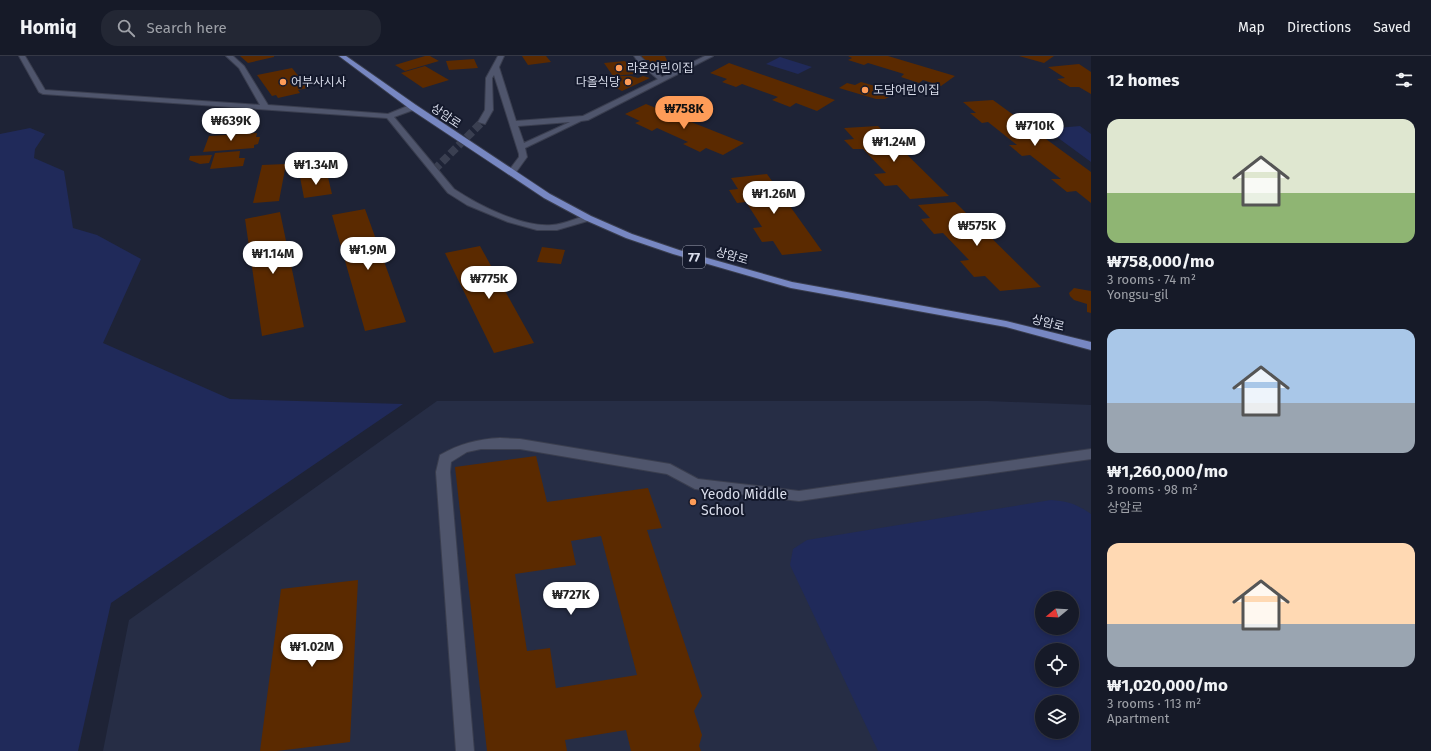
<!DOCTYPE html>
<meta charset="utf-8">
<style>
body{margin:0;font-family:"Fira Sans","Noto Sans KR",sans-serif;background:#232734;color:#f1f3f6;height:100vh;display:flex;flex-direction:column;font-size:15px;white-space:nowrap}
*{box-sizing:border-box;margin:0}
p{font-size:13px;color:#9ea1a8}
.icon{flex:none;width:22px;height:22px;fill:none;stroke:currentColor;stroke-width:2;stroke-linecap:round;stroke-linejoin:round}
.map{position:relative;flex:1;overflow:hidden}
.panel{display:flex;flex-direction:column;background:#161a28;width:340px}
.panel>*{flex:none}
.needle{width:26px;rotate:252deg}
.fabs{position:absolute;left:1035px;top:535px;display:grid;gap:8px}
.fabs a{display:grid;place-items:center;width:44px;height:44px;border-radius:50%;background:#161a28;box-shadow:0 2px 6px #0003,0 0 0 1px #353845;font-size:20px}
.price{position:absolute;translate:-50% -34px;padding:0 9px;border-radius:14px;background:#fff;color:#222;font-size:13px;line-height:26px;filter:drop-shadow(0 1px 2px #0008)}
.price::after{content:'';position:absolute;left:50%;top:24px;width:12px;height:9px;margin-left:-6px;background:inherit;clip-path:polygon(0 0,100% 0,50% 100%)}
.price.selected{background:#fe9c58;color:#111}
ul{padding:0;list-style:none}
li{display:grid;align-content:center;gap:8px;height:212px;padding:0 16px}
li span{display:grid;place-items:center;height:124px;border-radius:12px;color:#555}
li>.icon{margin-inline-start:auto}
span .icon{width:72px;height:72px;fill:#fffc;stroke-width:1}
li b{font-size:17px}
h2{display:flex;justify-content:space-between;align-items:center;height:48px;padding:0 16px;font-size:17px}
header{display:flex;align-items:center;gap:24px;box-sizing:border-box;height:56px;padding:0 20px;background:#161a28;border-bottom:1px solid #353845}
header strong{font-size:19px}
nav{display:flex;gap:22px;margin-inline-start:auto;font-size:14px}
.search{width:280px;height:36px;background:#232734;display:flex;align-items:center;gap:10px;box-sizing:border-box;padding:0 14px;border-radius:16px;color:#9ea1a8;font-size:15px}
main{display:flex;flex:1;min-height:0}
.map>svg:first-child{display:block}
.built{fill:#262d45;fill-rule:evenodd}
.green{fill:#202a5a;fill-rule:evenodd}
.building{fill:#5b2a00;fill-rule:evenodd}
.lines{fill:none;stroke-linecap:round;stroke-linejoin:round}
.street-tunnel{stroke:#3a3f51;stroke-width:8;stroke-dasharray:8 3.5;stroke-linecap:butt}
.lane-casing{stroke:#3a3e4f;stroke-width:2}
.street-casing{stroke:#3a3e4f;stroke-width:2}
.primary-casing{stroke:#3a3e4f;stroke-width:2}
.lane{fill:#4f556c;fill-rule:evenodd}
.street{fill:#4f556c;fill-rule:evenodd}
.primary{fill:#7787c2;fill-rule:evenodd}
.poi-dot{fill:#fe9c58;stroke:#14192c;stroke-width:1.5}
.labels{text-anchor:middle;stroke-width:4;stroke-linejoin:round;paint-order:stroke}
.far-poi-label{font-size:12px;fill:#dadeec;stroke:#14192c;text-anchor:start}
.far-street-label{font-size:12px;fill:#dadeec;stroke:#14192c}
.shield{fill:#14192c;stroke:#9fa3b2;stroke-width:1}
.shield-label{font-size:13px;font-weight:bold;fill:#dadeec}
.poi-label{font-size:14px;fill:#dadeec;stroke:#14192c;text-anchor:start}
</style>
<header>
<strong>Homiq</strong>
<div class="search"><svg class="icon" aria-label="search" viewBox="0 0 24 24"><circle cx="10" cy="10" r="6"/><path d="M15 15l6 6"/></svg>Search here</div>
<nav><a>Map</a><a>Directions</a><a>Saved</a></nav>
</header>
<main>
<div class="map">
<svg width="1091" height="695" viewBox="0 0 1091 695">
<rect width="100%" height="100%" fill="#1e2336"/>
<path class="built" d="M437,345H988L1091,349V695H103L129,564ZM1042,542H1072V572H1042ZM1042,594H1072V624H1042ZM1042,646H1072V676H1042Z"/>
<path class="green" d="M780,1L812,11L798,18L766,8Z
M1080,70L1091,78V106L1046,73Z
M30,72L45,78L35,93L34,102L64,115L73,172L97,179L141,203L103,287L230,343L403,348L111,547L78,695H0V78Z
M1051,444C1067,445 1077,448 1091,458V695H878L790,509L793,493L807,484ZM1042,542H1072V572H1042ZM1042,594H1072V624H1042ZM1042,646H1072V676H1042Z"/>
<path class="building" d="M240,0H274V1L248,7Z
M425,0H430L439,5L405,15L395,9Z
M522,0H546L551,6L528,9Z
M642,0H665L669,9H655L653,6H650L649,4H643Z
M848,0H888L955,20L941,30L923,24L919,27L901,21L904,18L868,7L864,9L848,4L852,2Z
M1019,0H1054L1044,7Z
M474,3L478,12L449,14L446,5Z
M625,5L634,18L613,20L604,7Z
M729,7L835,44L817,55L796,47L790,51L772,44L778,41L742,28L736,31L722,26L727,23L710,17Z
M1079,8L1091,16V38L1079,31H1070L1057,23L1065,22L1048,11Z
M425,10L449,24L423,32L401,17Z
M292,12L308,32L298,34L300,37L278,42L276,39L272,40L257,19Z
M621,20H631L638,22L643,20L650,22L622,35L616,32L613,24Z
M861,26L882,32L880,34L890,37L891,40L885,43H876L839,32L847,27L855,29Z
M993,44L1091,116V147L1076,135L1067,136L1051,123H1061L1030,99L1022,100L1009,89H1017L988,66L982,67L970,57H976L963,46Z
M646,48L744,87L723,99L706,92L700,96L683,88L688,86L657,72L652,75L635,67L640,65L625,58Z
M878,70L949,140L910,143L897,129L885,130L874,118L886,117L863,93H853L844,84L854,83L844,72Z
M257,77L256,81H260L258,88L254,89V92L203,96L209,80Z
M240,95L239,102H245L243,110L210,113L215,97Z
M212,99L209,107L200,108L189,104L190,100Z
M286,108L279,145L253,147L262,109Z
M327,117L332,138L304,142L300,121Z
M767,118L822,195L782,199L773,185L762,186L753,172L762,171L746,146L737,147L729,134L738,133L731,122Z
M955,146L1041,231L1000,235L985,220L974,221L960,205L969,204L943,177L934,178L921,163L930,162L918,149Z
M365,153L406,266L365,275L332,159Z
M280,156L304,271L262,280L245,163Z
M480,190L534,287L494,297L445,197Z
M542,191L565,194L561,208L537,206Z
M1074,232L1091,235V257L1087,256V248L1074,244L1070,240L1069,237Z
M536,400L547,446L648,432L662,472L647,474L702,640L694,655L702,679L699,690L701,695H631L626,674L565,684L567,695H487L455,411ZM601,480L637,619L556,632L550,592L527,595L515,518L576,509L571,485Z
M358,524L350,686L277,695H260L281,533Z"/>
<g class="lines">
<path class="street-tunnel" d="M434,114L482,66"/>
<defs>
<path id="lane" d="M634,0H640L664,23V25H660L639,7Z
M500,382L520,383L670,408L698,423L799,435L1091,393V403L799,445L695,433L667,418L520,393H481L467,396L451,406L450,416L474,695H456L436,416L440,399C459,388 478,383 500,382Z"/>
<path id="street" d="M19,0H25L45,34L260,49L239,12L226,0H233L244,10L268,49L388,58L410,49H416V53L394,61L454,133C478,149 523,172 552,169C565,168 576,162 588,159L593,162L591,164L557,174H537L508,166L467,149L448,137L387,62L43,38L39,36Z
M498,0H504L499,11L516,65L583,60L705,0H713L588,64L581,65L525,92L527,101L514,119L511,120L507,117L519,101V98L494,19L492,22L493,54L485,68L478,66L485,54L486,22ZM570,66L524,87L518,70Z"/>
<path id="primary" d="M339,0H346L416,49L550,138L591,160L632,178L679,194L792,226L1006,265L1091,286V294L1006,271L791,232L673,198L626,182L585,164L544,142L410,53Z"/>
</defs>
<use href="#lane" class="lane-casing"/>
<use href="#street" class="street-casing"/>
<use href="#primary" class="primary-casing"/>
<use href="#lane" class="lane"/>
<use href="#street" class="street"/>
<use href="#primary" class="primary"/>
</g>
<g class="poi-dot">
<circle cx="619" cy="12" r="4"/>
<circle cx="283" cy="26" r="4"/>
<circle cx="628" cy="26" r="4"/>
<circle cx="865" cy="34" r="4"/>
<circle cx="693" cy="446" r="4"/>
</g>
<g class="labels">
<g class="far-poi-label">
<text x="627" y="16">라온어린이집</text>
<text x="291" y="30">어부사시사</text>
<text x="620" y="30" text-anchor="end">다올식당</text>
<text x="873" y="38">도담어린이집</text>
</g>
<g class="far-street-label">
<text transform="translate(446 60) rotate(34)" y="4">상암로</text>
<text transform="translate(732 200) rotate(16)" y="4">상암로</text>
<text transform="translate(1048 267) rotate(14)" y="4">상암로</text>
</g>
<rect class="shield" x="683" y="190" width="22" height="22" rx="3"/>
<g class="shield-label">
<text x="694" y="206">77</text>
</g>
<g class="poi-label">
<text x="701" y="443">Yeodo Middle<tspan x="701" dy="16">School</tspan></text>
</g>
</g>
</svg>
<div class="fabs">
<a><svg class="needle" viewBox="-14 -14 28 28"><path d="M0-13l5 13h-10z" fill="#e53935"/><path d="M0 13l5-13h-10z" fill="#9ea1a8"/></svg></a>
<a><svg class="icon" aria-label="locate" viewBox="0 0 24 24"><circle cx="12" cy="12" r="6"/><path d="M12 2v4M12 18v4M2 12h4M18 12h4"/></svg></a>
<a><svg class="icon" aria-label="layers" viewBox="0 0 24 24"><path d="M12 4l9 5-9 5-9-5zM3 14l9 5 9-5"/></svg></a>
</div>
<b class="price selected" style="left:684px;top:74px">₩758K</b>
<b class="price" style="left:231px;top:86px">₩639K</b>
<b class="price" style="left:1035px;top:91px">₩710K</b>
<b class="price" style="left:894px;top:107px">₩1.24M</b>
<b class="price" style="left:316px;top:130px">₩1.34M</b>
<b class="price" style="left:774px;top:159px">₩1.26M</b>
<b class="price" style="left:977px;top:191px">₩575K</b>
<b class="price" style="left:368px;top:215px">₩1.9M</b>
<b class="price" style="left:273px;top:219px">₩1.14M</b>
<b class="price" style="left:489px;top:244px">₩775K</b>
<b class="price" style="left:571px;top:560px">₩727K</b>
<b class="price" style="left:312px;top:612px">₩1.02M</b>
</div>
<section class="panel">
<h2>12 homes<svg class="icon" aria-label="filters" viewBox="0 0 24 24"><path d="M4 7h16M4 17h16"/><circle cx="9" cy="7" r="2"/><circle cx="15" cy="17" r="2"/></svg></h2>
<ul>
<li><span style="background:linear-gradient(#dfe7d0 60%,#8fb573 0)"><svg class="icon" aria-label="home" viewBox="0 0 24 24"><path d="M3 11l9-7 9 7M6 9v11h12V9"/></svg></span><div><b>₩758,000/mo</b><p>3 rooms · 74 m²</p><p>Yongsu-gil</p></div></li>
<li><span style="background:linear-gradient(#a9c7e8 60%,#9aa5b1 0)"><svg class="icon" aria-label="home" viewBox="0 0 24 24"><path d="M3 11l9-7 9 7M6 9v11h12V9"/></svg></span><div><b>₩1,260,000/mo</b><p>3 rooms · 98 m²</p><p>상암로</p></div></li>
<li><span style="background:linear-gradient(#ffd9b3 65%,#9aa5b1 0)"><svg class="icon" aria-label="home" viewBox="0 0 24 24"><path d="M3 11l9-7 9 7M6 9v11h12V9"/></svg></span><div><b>₩1,020,000/mo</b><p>3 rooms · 113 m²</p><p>Apartment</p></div></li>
</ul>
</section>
</main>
